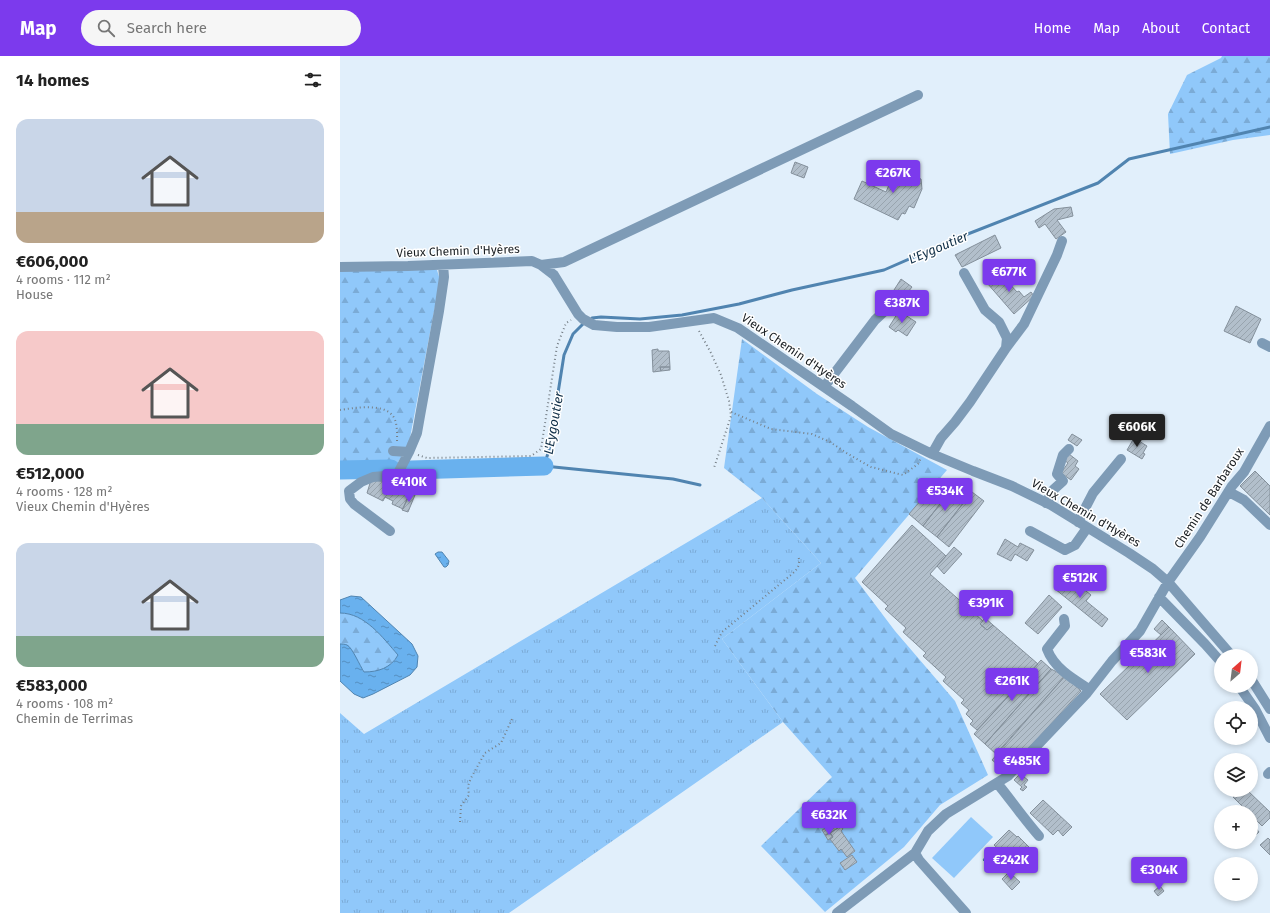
<!DOCTYPE html>
<meta charset="utf-8">
<style>
body{margin:0;font-family:"Fira Sans",sans-serif;background:#f6f6f6;color:#222;height:100vh;display:flex;flex-direction:column;font-size:15px;white-space:nowrap}
*{box-sizing:border-box;margin:0}
p{font-size:13px;color:#767676}
.icon{flex:none;width:22px;height:22px;fill:none;stroke:currentColor;stroke-width:2;stroke-linecap:round;stroke-linejoin:round}
.map{position:relative;flex:1;overflow:hidden}
.sheet{display:flex;flex-direction:column;background:#fff;width:340px}
.sheet>*{flex:none}
.needle{width:26px;rotate:28deg}
.buttons{position:absolute;left:874px;top:593px;display:grid;gap:8px}
.buttons a{display:grid;place-items:center;width:44px;height:44px;border-radius:50%;background:#fff;box-shadow:0 2px 6px #0003;font-size:20px}
.price{position:absolute;translate:-50% -34px;padding:0 9px;border-radius:4px;background:#7c3aed;color:#fff;font-size:13px;line-height:26px;filter:drop-shadow(0 1px 2px #0008)}
.price::after{content:'';position:absolute;left:50%;top:24px;width:12px;height:9px;margin-left:-6px;background:inherit;clip-path:polygon(0 0,100% 0,50% 100%)}
.price.current{background:#222;color:#fff}
ul{padding:0;list-style:none}
li{display:grid;align-content:center;gap:8px;height:212px;padding:0 16px}
li span{display:grid;place-items:center;height:124px;border-radius:12px;color:#555}
li>.icon{margin-inline-start:auto}
span .icon{width:72px;height:72px;fill:#fffc;stroke-width:1}
li b{font-size:17px}
h2{display:flex;justify-content:space-between;align-items:center;height:48px;padding:0 16px;font-size:17px}
header{display:flex;align-items:center;gap:24px;box-sizing:border-box;height:56px;padding:0 20px;background:#7c3aed;color:#fff}
header strong{font-size:19px}
nav{display:flex;gap:22px;margin-inline-start:auto;font-size:14px}
.search{width:280px;height:36px;background:#f6f6f6;display:flex;align-items:center;gap:10px;box-sizing:border-box;padding:0 14px;border-radius:22px;color:#767676;font-size:15px}
main{display:flex;flex:1;min-height:0}
.map>svg:first-child{display:block}
.grass{fill:url(#grass-tufts)}
.forest{fill:url(#forest-firs)}
.pitch{fill:#90c8fa}
.water{fill:url(#water-ripples);stroke:#5084b0}
.lines{fill:none;stroke-linecap:round;stroke-linejoin:round}
.stream{stroke:#5084b0;stroke-width:3}
.river{stroke:#69b1ee;stroke-width:19}
.building{fill:url(#building-hatch);stroke:#84909b}
.path{stroke:#778088;stroke-width:2;stroke-dasharray:1 3;stroke-linecap:butt}
.minor{stroke:#7e9bb6;stroke-width:10}
.labels{text-anchor:middle;stroke-width:3;stroke-linejoin:round;paint-order:stroke}
.street-label{font-size:12px;fill:#171c20;stroke:#fff}
.water-label{font-size:13px;font-style:italic;fill:#113048;stroke:#fff}
</style>
<header>
<strong>Map</strong>
<div class="search"><svg class="icon" aria-label="search" viewBox="0 0 24 24"><circle cx="10" cy="10" r="6"/><path d="M15 15l6 6"/></svg>Search here</div>
<nav><a>Home</a><a>Map</a><a>About</a><a>Contact</a></nav>
</header>
<main>
<section class="sheet">
<h2>14 homes<svg class="icon" aria-label="filters" viewBox="0 0 24 24"><path d="M4 7h16M4 17h16"/><circle cx="9" cy="7" r="2"/><circle cx="15" cy="17" r="2"/></svg></h2>
<ul>
<li><span style="background:linear-gradient(#c9d6e8 75%,#b9a48a 0)"><svg class="icon" aria-label="home" viewBox="0 0 24 24"><path d="M3 11l9-7 9 7M6 9v11h12V9"/></svg></span><div><b>€606,000</b><p>4 rooms · 112 m²</p><p>House</p></div></li>
<li><span style="background:linear-gradient(#f6c9c9 75%,#7fa58c 0)"><svg class="icon" aria-label="home" viewBox="0 0 24 24"><path d="M3 11l9-7 9 7M6 9v11h12V9"/></svg></span><div><b>€512,000</b><p>4 rooms · 128 m²</p><p>Vieux Chemin d'Hyères</p></div></li>
<li><span style="background:linear-gradient(#c9d6e8 75%,#7fa58c 0)"><svg class="icon" aria-label="home" viewBox="0 0 24 24"><path d="M3 11l9-7 9 7M6 9v11h12V9"/></svg></span><div><b>€583,000</b><p>4 rooms · 108 m²</p><p>Chemin de Terrimas</p></div></li>
</ul>
</section>
<div class="map">
<svg width="930" height="857" viewBox="0 0 930 857">
<defs>
<pattern id="grass-tufts" width="24" height="20" patternUnits="userSpaceOnUse"><rect width="24" height="20" fill="#90c8fa"/><path d="M3 7l-1-3M5 7V3M7 7l1-3M15 17l-1-3M17 17v-4M19 17l1-3" fill="none" stroke="#7babd6"/></pattern>
<pattern id="forest-firs" width="22" height="20" patternUnits="userSpaceOnUse"><rect width="22" height="20" fill="#90c8fa"/><path d="M5 1l3.5 6h-7zM16 11l3.5 6h-7z" fill="#7babd6"/></pattern>
<pattern id="water-ripples" width="26" height="14" patternUnits="userSpaceOnUse"><rect width="26" height="14" fill="#69b1ee"/><path d="M2 4q2-2 4 0t4 0M15 11q2-2 4 0t4 0" fill="none" stroke="#558fc0"/></pattern>
<pattern id="building-hatch" width="6" height="6" patternUnits="userSpaceOnUse"><rect width="6" height="6" fill="#b2bfcb"/><path d="M-1 1l2-2M0 6l6-6M5 7l2-2" fill="none" stroke="#98a4ae"/></pattern>
</defs>
<rect width="100%" height="100%" fill="#e1effb"/>
<path class="grass" d="M422,442L481,507L382,583L443,666L169,857H0V657L24,678Z"/>
<path class="forest" d="M882,0H930V79L893,84L830,98L828,58L847,19L881,2Z
M90,212L97,214L100,224L69,387L56,410H0V215Z
M402,283L477,338L528,371L607,414L515,522L555,575L615,645L648,719L600,749L564,791L485,856L421,790L492,721L443,666L382,583L481,507L422,442L384,412Z
M0,557C25,557 43,582 58,599C50,613 38,616 24,616L6,589L0,588Z"/>
<path class="pitch" d="M631,761L653,781L614,822L592,802Z"/>
<path class="water" d="M98,496H102L109,505L108,509L106,511H104L95,498Z
M11,540L21,541L72,588L78,600L77,611L70,619L33,638L23,642L14,638L0,625V588C1,588 5,588 7,589C12,591 20,610 24,616C38,616 51,612 58,599C43,582 25,557 0,557V544Z
M648,797L660,808V810L661,813L660,815H654L643,804Z"/>
<g class="lines">
<path class="stream" d="M252,262L261,261L300,263L342,259L399,248L452,234L544,214L615,183L758,127L789,103L930,71
M243,268L233,278L224,299L209,394L204,410L333,423L360,429"/>
<path class="river" d="M0,414L51,413
M71,414L204,410"/>
</g>
<path class="building" d="M455,106L468,111L464,122L451,117Z
M557,110L579,120L578,122L581,123L582,133L574,152L569,150L565,158L562,157L558,164L514,143L522,125L546,136Z
M731,151L733,160L717,164L726,176L716,183L705,168L699,172L695,165L714,153Z
M655,179L661,192L622,211L615,199Z
M659,216L677,236L679,235L684,241L691,236L694,240L674,258L647,227Z
M561,223L572,231L564,241L554,234Z
M896,250L921,263L910,287L884,275Z
M559,255L576,266L567,280L558,274L556,276L549,271Z
M318,293V295H329L330,311H320L321,315L313,316L312,294Z
M320,311H330V314L321,315Z
M732,378L742,384L737,390L728,384Z
M794,382L807,390L803,397L805,398L802,403L787,394Z
M729,398L738,405L735,410L739,413L731,424L721,417L728,407L724,404Z
M915,415L930,430V459L900,430Z
M600,422L613,431L583,470L569,458Z
M31,424L41,425L70,437L63,453L52,448L53,445L45,441L43,445L27,437Z
M613,431L627,442L597,481L583,470Z
M632,436L644,445L609,491L597,481Z
M70,437L75,439L68,456L62,454Z
M572,469L606,500L590,518L643,565L640,568L647,574L653,569L698,608L637,674L630,668L633,665L626,658L629,654L621,647L624,644L603,625L606,621L583,600L586,597L563,576L566,572L545,553L548,550L522,526Z
M665,483L678,491L680,487L694,494L687,505L675,498L671,505L657,498Z
M614,491L622,498L604,518L597,510Z
M726,519L751,539L746,545L768,563L762,571L715,533Z
M709,539L722,551L698,578L685,567Z
M645,562L653,569L647,574L640,568Z
M822,564L829,571L821,579L814,573Z
M829,571L855,598L787,664L760,638Z
M701,604L711,613L645,688L634,678Z
M711,613L725,620L656,698L645,688Z
M725,620L741,635L667,716L652,704Z
M680,718L688,724L684,729L687,731L683,735L680,733L682,731L674,724Z
M901,734H907L930,756V762L922,770L911,759V756H908L893,741Z
M703,744L732,771L723,780L718,774L713,779L690,757Z
M497,764L501,770L490,777L486,772Z
M911,766L919,776L911,783Z
M501,770L503,773L501,775L515,795L507,801L501,793L499,795L490,783L493,781L490,777Z
M486,772L490,777L485,779L482,774Z
M669,774L677,781L678,780L695,797L683,809L672,799L668,802L654,789Z
M490,777L493,781L488,784L485,779Z
M928,782L930,784V799L920,789Z
M512,799L517,806L505,814L500,807Z
M669,816L680,826L672,834L662,823Z
M820,830L824,835L818,840L814,835Z"/>
<g class="lines">
<path class="path" d="M359,275L371,297L381,319L389,345L391,360L374,412
M0,354C13,352 42,347 52,359C58,365 57,379 57,387
M391,356L431,373L472,378L490,386L508,398L531,411L563,419L578,408L581,402
M78,399L87,402L191,400L201,393L217,290L226,267L231,264
M375,590L382,576L452,518C458,513 461,507 458,500
M120,766L121,750L129,739L128,730L131,722L145,697L161,687L172,663"/>
<path class="minor" d="M201,209L224,206L578,39
M0,211L68,210L192,205L201,209L214,219L238,258L243,263L254,269L277,271H309L374,262L398,272L512,350L551,378L592,398L633,415L672,430L711,449L789,497L813,513L828,526L892,600
M922,287L930,291
M666,292L684,268L717,199L722,185
M484,331L535,264L550,250
M53,395L69,396L77,377L80,360L99,255L104,221L103,209
M592,398L601,382L615,366L630,346L666,292L667,282L659,266L645,254L624,217
M889,436L904,444L930,469
M706,447L713,434L723,425L717,418L723,399L729,393
M738,466L753,437L781,403
M50,475L14,448L10,443L9,435L21,426L33,421L57,419L69,396
M690,475L725,494L735,489L747,472
M819,541L865,588L881,606
M724,563L725,570L707,593C714,612 733,623 749,633
M911,623L930,653
M899,630L915,653L930,682
M928,718L930,716
M657,727C671,744 684,763 699,780
M497,857L575,797
M626,857L579,804L575,797L588,775L606,758L668,720L747,637L772,605L800,575L828,526L860,481L892,430L904,416L930,370"/>
</g>
<g class="labels">
<g class="street-label">
<text transform="translate(118 195) rotate(-2)" y="4">Vieux Chemin d'Hyères</text>
<text transform="translate(454 295) rotate(34)" y="4">Vieux Chemin d'Hyères</text>
<text transform="translate(869 442) rotate(-57)" y="4">Chemin de Barbaroux</text>
<text transform="translate(746 457) rotate(30)" y="4">Vieux Chemin d'Hyères</text>
</g>
<g class="water-label">
<text transform="translate(598 191) rotate(-23)" y="5">L'Eygoutier</text>
<text transform="translate(213 367) rotate(-80)" y="5">L'Eygoutier</text>
</g>
</g>
</svg>
<div class="buttons">
<a><svg class="needle" viewBox="-14 -14 28 28"><path d="M0-13l5 13h-10z" fill="#e53935"/><path d="M0 13l5-13h-10z" fill="#767676"/></svg></a>
<a><svg class="icon" aria-label="locate" viewBox="0 0 24 24"><circle cx="12" cy="12" r="6"/><path d="M12 2v4M12 18v4M2 12h4M18 12h4"/></svg></a>
<a><svg class="icon" aria-label="layers" viewBox="0 0 24 24"><path d="M12 4l9 5-9 5-9-5zM3 14l9 5 9-5"/></svg></a>
<a>+</a>
<a>−</a>
</div>
<b class="price" style="left:553px;top:138px">€267K</b>
<b class="price" style="left:669px;top:237px">€677K</b>
<b class="price" style="left:562px;top:268px">€387K</b>
<b class="price current" style="left:797px;top:392px">€606K</b>
<b class="price" style="left:69px;top:447px">€410K</b>
<b class="price" style="left:605px;top:456px">€534K</b>
<b class="price" style="left:740px;top:543px">€512K</b>
<b class="price" style="left:646px;top:568px">€391K</b>
<b class="price" style="left:808px;top:618px">€583K</b>
<b class="price" style="left:672px;top:646px">€261K</b>
<b class="price" style="left:682px;top:726px">€485K</b>
<b class="price" style="left:489px;top:780px">€632K</b>
<b class="price" style="left:671px;top:825px">€242K</b>
<b class="price" style="left:819px;top:835px">€304K</b>
</div>
</main>
